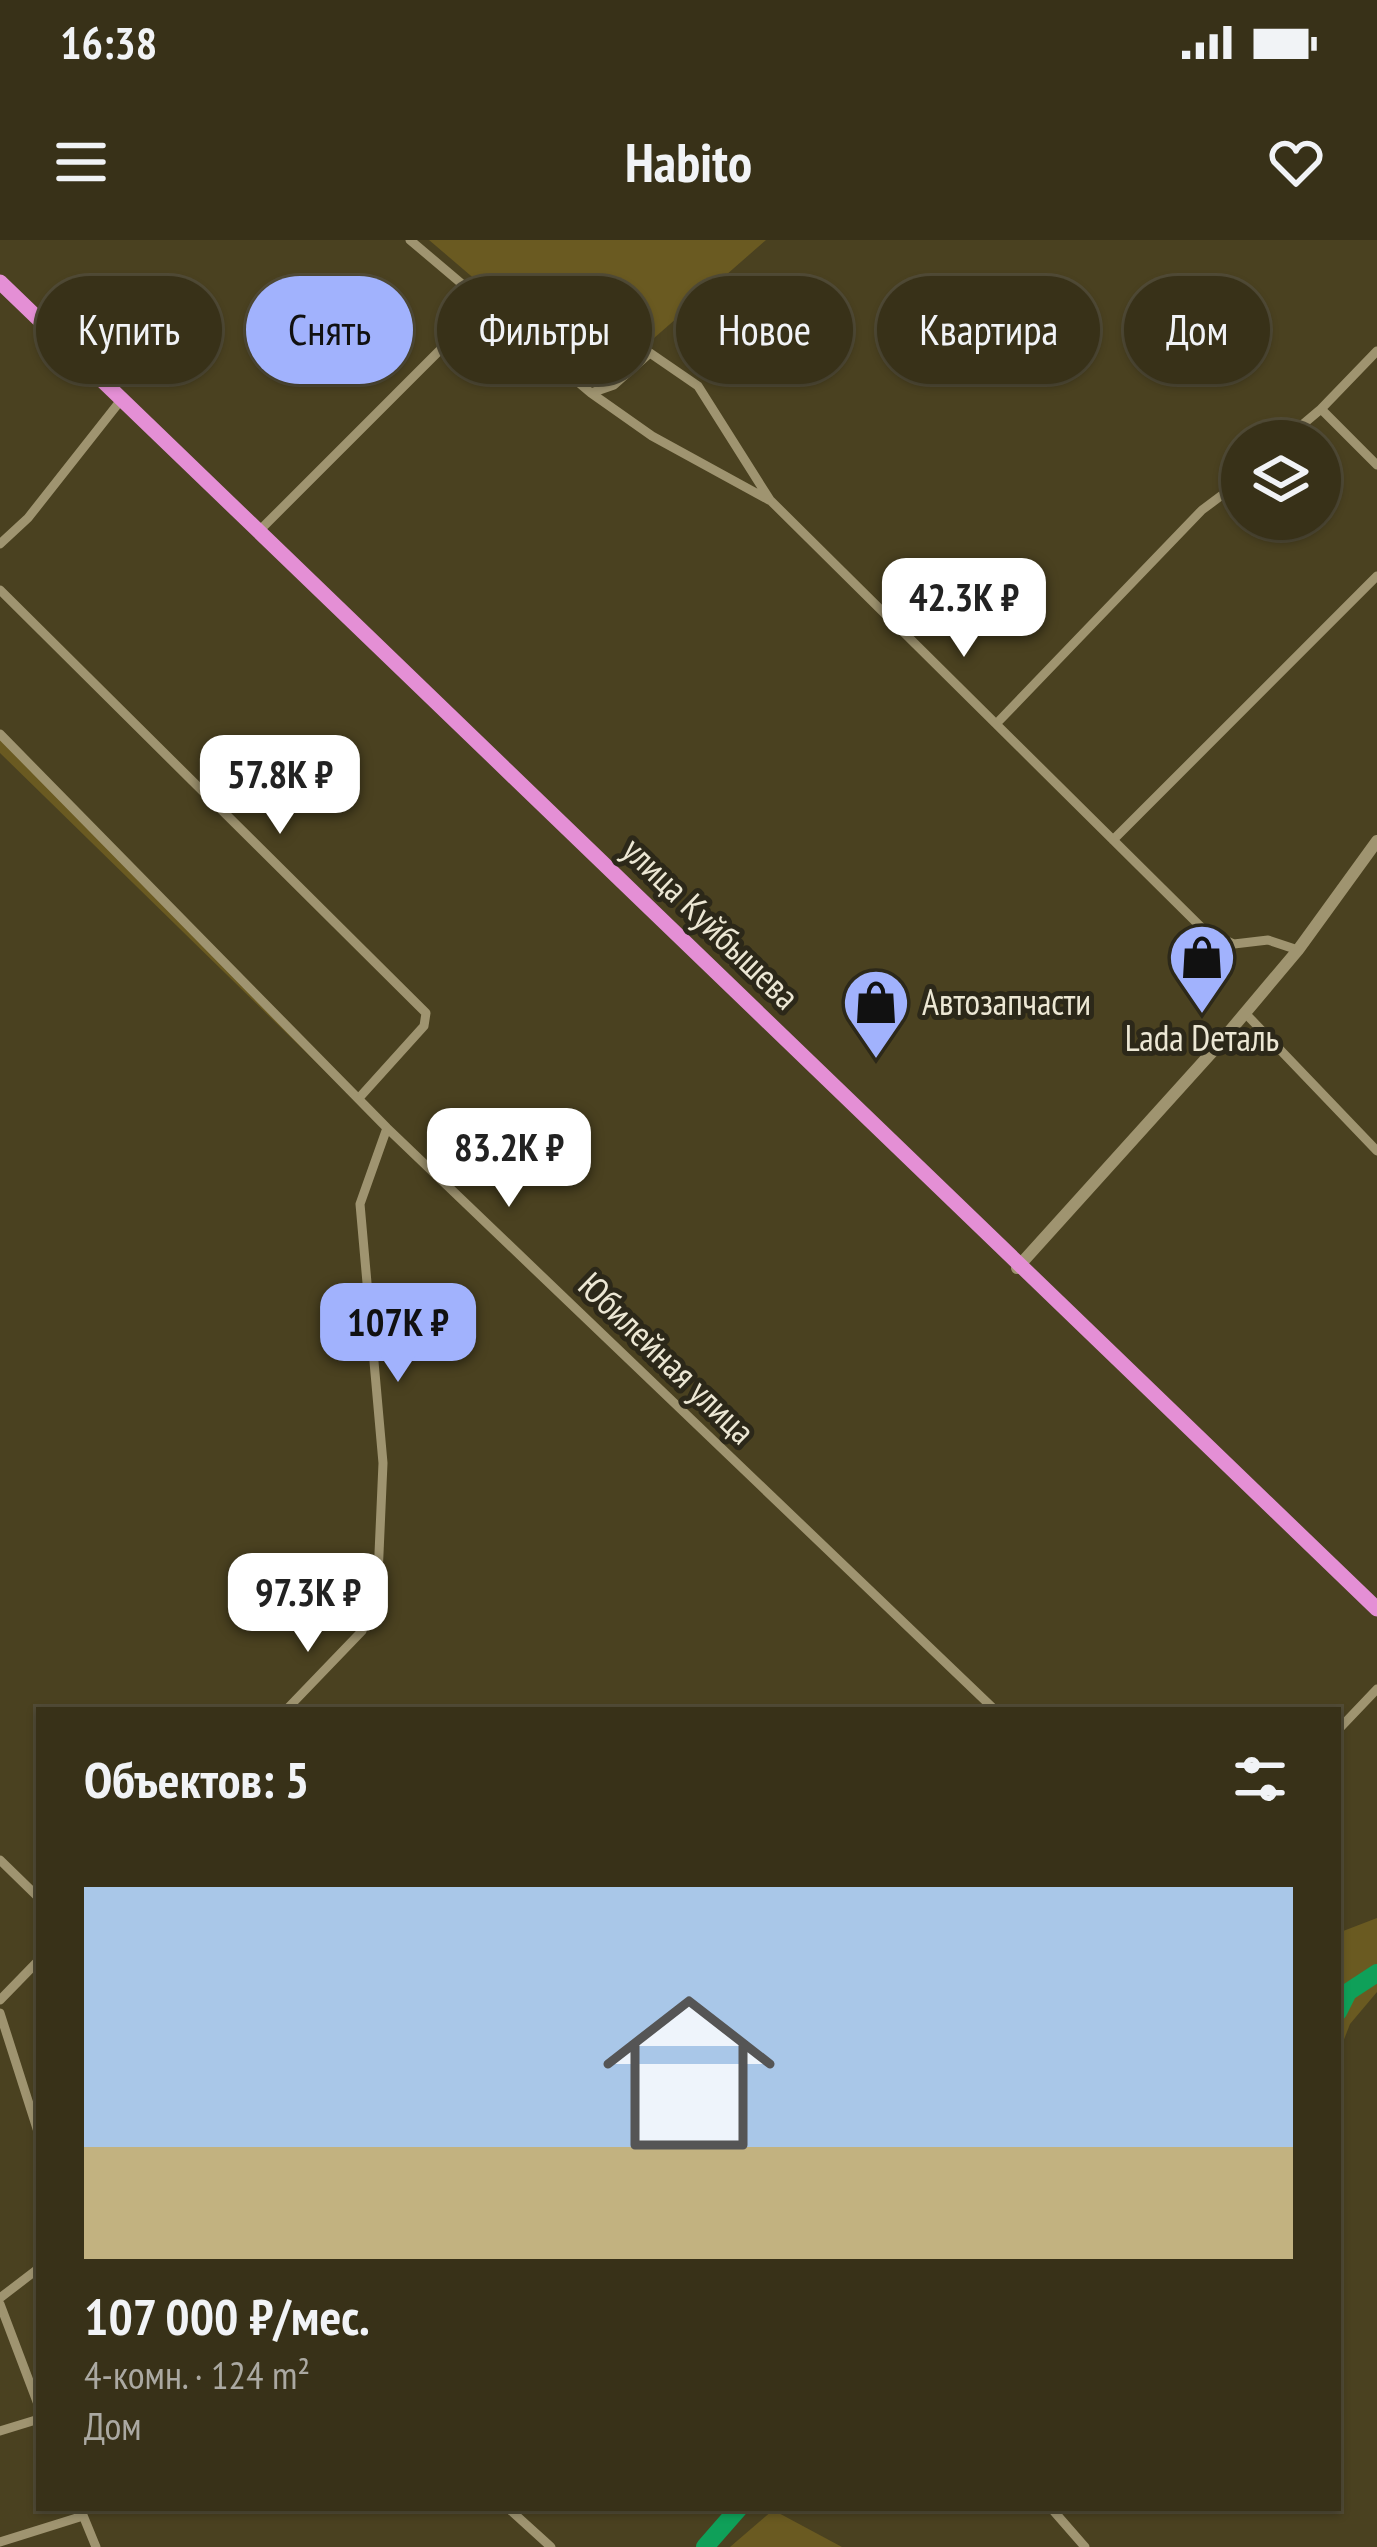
<!DOCTYPE html>
<html lang="ru">
<meta charset="utf-8">
<style>
body{margin:0;font-family:"PT Sans Narrow",sans-serif;background:#433d25;color:#f1f3f6;height:100vh;display:flex;flex-direction:column;font-size:45px;white-space:nowrap}
*{box-sizing:border-box;margin:0}
p{font-size:39px;color:#aba9a2}
.icon{flex:none;width:66px;height:66px;fill:none;stroke:currentColor;stroke-width:2;stroke-linecap:round;stroke-linejoin:round}
.map{position:relative;flex:1;overflow:hidden}
.sheet{position:absolute;left:36px;top:1467px;width:1305px;height:804px;display:flex;flex-direction:column;background:#383118;border-radius:0px;box-shadow:0 3px 9px #0004,0 0 0 3px #524c37}
.sheet>*{flex:none}
.banner{position:absolute;left:36px;top:36px;width:1305px;height:108px;display:flex;gap:24px}
.fabs{position:absolute;left:1221px;top:180px;display:grid;gap:24px}
.fabs a{display:grid;place-items:center;width:120px;height:120px;border-radius:50%;background:#383118;box-shadow:0 3px 9px #0004,0 0 0 3px #524c37;font-size:60px}
.price{position:absolute;translate:-50% -102px;padding:0 27px;border-radius:24px;background:#fff;color:#222;font-size:39px;line-height:78px;filter:drop-shadow(0 3px 6px #0008)}
.price::after{content:'';position:absolute;left:50%;top:72px;width:36px;height:27px;margin-left:-18px;background:inherit;clip-path:polygon(0 0,100% 0,50% 100%)}
.price.selected{background:#a1b2fd;color:#111}
ul{padding:0;list-style:none}
li{display:grid;align-content:center;gap:24px;height:636px;padding:0 48px}
li span{display:grid;place-items:center;height:372px;border-radius:0px;color:#555}
li>.icon{margin-inline-start:auto}
span .icon{width:216px;height:216px;fill:#fffc;stroke-width:1}
li b{font-size:51px}
h2{display:flex;justify-content:space-between;align-items:center;height:144px;padding:0 48px;font-size:51px}
.pill{padding:0 42px;border-radius:54px;background:#383118;box-shadow:0 3px 9px #0004,0 0 0 3px #524c37;font-size:42px;line-height:108px}
.pill.selected{background:#a1b2fd;color:#111}
.status{display:flex;justify-content:space-between;align-items:center;height:84px;padding:0 60px;background:#383118;direction:ltr}
.status svg{height:33px;fill:currentColor}
header{display:flex;justify-content:space-between;align-items:center;height:156px;padding:0 48px;background:#383118;font-size:54px;font-weight:600}
.map>svg:first-child{display:block}
.green{fill:#6a5a21}
.lines{fill:none;stroke-linecap:round;stroke-linejoin:round}
.river{stroke:#0fa059;stroke-width:18}
.street{stroke:#9f9470;stroke-width:9}
.secondary{stroke:#9f9470;stroke-width:12}
.highway{stroke:#e48fd5;stroke-width:15}
.labels{text-anchor:middle;stroke-width:10;stroke-linejoin:round;paint-order:stroke}
.street-label{font-size:36px;fill:#ece7d4;stroke:#2c2819}
.poi-label{font-size:36px;fill:#ece7d4;stroke:#2c2819;text-anchor:start}
</style>
<div class="status"><b>16:38</b><svg viewBox="0 0 49 12"><path d="M0 12V9h3v3zM5 12V6h3v6zM10 12V3h3v9zM15 12V0h3v12zM26 1h20v11H26zM47 4h2v5h-2z"/></svg></div>
<header><svg class="icon" aria-label="menu" viewBox="0 0 24 24"><path d="M4 6h16M4 12h16M4 18h16"/></svg>Habito<svg class="icon" aria-label="heart" viewBox="0 0 24 24"><path d="M12 20l-8-8c-3-5 5-10 8-4 3-6 11-1 8 4z"/></svg></header>
<div class="map">
<svg width="1377" height="2307" viewBox="0 0 1377 2307">
<rect width="100%" height="100%" fill="#4a4120"/>
<path class="green" d="M429,0H766L605,141L593,140Z
M0,498L361,866L0,513Z
M1377,1678V1752L1350,1784L1338,1815V1693Z
M773,2270L842,2307H730Z"/>
<g class="lines">
<path class="river" d="M1338,1772L1348,1752L1377,1733
M705,2307L739,2268"/>
<path class="street" d="M410,0L591,153L652,196L769,260
M591,153L614,145L650,113L698,146L770,260L1205,691L1234,704L1268,700L1298,710
M1321,169L1377,111
M1283,201L1321,169L1377,225
M260,290L485,65
M0,304L28,278L121,160
M0,350L426,773L424,786L359,858
M997,483L1202,270L1242,240
M0,494L387,888L995,1470
M1113,600L1377,336
M1245,773L1377,911
M286,1470L362,1391L378,1336L383,1223L360,964L387,888
M1338,1490L1377,1449
M0,1620L39,1658
M0,1760L39,1720
M0,1773L39,1895
M0,2058L39,2028
M0,2064L39,2167
M0,2191L39,2179
M80,2268L96,2307
M508,2268L551,2307
M1051,2268L1085,2307
M0,2302L83,2276"/>
<path class="secondary" d="M1017,1028L1213,811L1298,710L1377,601"/>
<path class="highway" d="M0,42L1377,1369"/>
</g>
<defs>
<symbol id="shop-pin" viewBox="-11 -11 22 30"><path d="M0 17L-7.5 6A9.5 9.5 0 1 1 7.5 6Z" fill="#a1b2fd" stroke="#2c2819"/><path d="M-5-2.5h2.3a2.7 3.5 0 0 1 5.4 0H5L5.5 6h-11ZM-1.5-2.5h3a1.5 2.3 0 0 0-3 0Z" fill="#111"/></symbol>
</defs>
<g fill-rule="evenodd">
<use href="#shop-pin" x="1164" y="679" width="76" height="104"/>
<use href="#shop-pin" x="838" y="724" width="76" height="104"/>
</g>
<g class="labels">
<g class="street-label">
<text transform="translate(711 683) rotate(44)" y="13">улица Куйбышева</text>
<text transform="translate(667 1118) rotate(44)" y="13">Юбилейная улица</text>
</g>
<g class="poi-label">
<text x="922" y="775">Автозапчасти</text>
<text x="1202" y="811" text-anchor="middle">Lada Dеталь</text>
</g>
</g>
</svg>
<div class="fabs">
<a><svg class="icon" aria-label="layers" viewBox="0 0 24 24"><path d="M12 4l9 5-9 5-9-5zM3 14l9 5 9-5"/></svg></a>
</div>
<b class="price" style="left:964px;top:420px">42.3K ₽</b>
<b class="price" style="left:280px;top:597px">57.8K ₽</b>
<b class="price" style="left:509px;top:970px">83.2K ₽</b>
<b class="price selected" style="left:398px;top:1145px">107K ₽</b>
<b class="price" style="left:308px;top:1415px">97.3K ₽</b>
<div class="banner">
<a class="pill">Купить</a>
<a class="pill selected">Снять</a>
<a class="pill">Фильтры</a>
<a class="pill">Новое</a>
<a class="pill">Квартира</a>
<a class="pill">Дом</a>
</div>
<section class="sheet">
<h2>Объектов: 5<svg class="icon" aria-label="filters" viewBox="0 0 24 24"><path d="M4 7h16M4 17h16"/><circle cx="9" cy="7" r="2"/><circle cx="15" cy="17" r="2"/></svg></h2>
<ul>
<li><span style="background:linear-gradient(#a9c7e8 70%,#c2b280 0)"><svg class="icon" aria-label="home" viewBox="0 0 24 24"><path d="M3 11l9-7 9 7M6 9v11h12V9"/></svg></span><div><b>107 000 ₽/мес.</b><p>4-комн. · 124 m²</p><p>Дом</p></div></li>
</ul>
</section>
</div>
